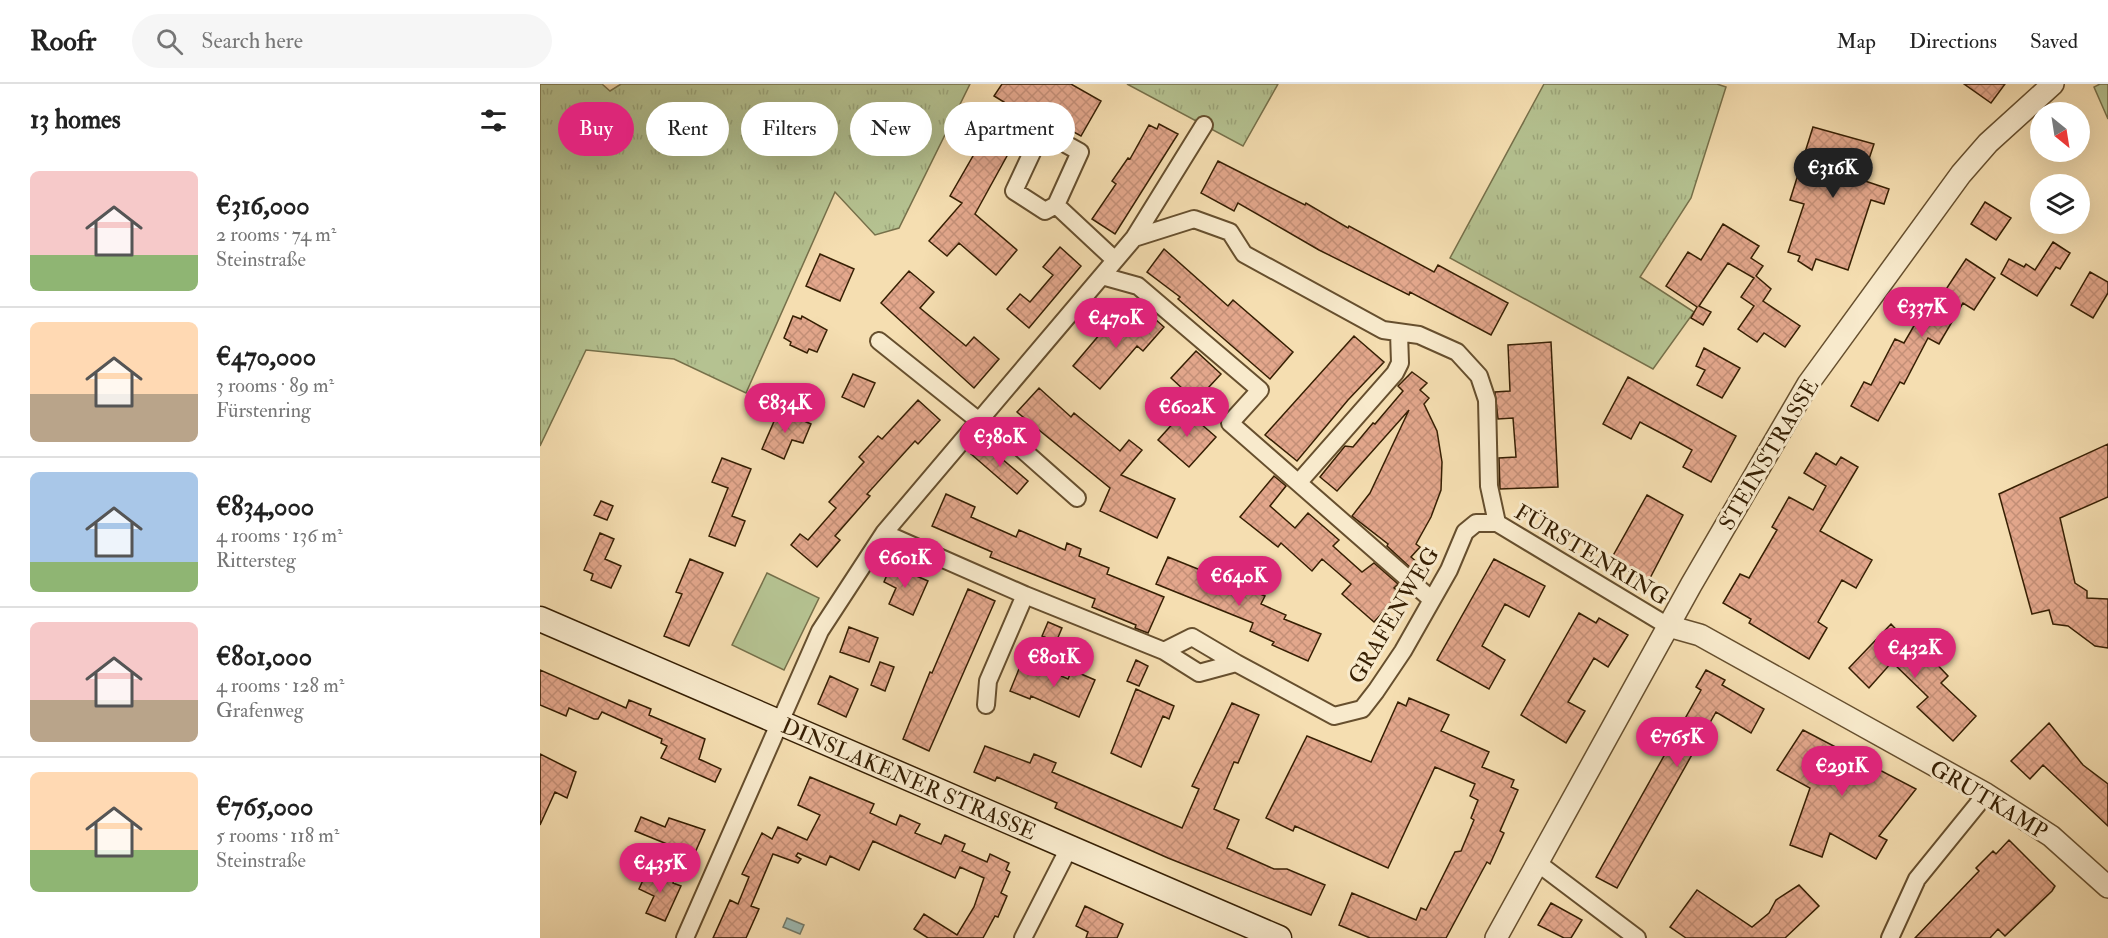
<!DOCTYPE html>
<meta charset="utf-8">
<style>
body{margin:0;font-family:"IM FELL Double Pica",serif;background:#f6f6f6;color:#222;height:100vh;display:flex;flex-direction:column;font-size:22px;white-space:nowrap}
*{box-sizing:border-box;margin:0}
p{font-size:20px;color:#767676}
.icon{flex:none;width:33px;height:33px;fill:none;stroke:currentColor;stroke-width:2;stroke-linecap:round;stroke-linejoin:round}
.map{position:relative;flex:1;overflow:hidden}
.drawer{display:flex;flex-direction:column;background:#fff;width:540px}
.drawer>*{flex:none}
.hud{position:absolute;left:18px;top:18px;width:570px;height:54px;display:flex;gap:12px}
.needle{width:39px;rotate:150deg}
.fabs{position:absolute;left:1490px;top:18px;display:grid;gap:12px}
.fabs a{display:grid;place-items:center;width:60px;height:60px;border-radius:50%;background:#fff;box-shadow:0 6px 24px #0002;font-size:30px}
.price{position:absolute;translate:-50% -51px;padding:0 14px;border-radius:21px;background:#db2777;color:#fff;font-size:20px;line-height:39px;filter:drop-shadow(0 2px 3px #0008)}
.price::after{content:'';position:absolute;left:50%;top:36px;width:18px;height:14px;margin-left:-9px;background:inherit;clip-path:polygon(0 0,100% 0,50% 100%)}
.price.current{background:#222;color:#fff}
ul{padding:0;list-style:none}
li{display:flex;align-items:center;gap:18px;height:150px;padding:0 30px}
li+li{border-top:2px solid #e0e0e0}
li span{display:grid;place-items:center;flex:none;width:168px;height:120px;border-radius:9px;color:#555}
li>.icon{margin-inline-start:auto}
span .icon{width:72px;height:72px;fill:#fffc;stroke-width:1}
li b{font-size:26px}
h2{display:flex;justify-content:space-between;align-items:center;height:72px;padding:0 30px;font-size:26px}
.pill{padding:0 21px;border-radius:27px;background:#fff;box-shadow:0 6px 24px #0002;font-size:21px;line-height:54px}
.pill.current{background:#db2777;color:#fff}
header{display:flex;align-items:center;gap:36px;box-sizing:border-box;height:84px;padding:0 30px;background:#fff;border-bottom:2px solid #e0e0e0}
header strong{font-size:28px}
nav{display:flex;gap:33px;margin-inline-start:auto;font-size:21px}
.search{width:420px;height:54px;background:#f6f6f6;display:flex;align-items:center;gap:15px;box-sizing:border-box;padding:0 21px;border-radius:33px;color:#767676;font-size:22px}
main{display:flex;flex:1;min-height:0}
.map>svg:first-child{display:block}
.grass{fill:url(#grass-tufts);stroke:#76704a;stroke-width:1.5}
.pitch{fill:#b5c291;stroke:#76704a;stroke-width:1.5}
.water{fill:url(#water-ripples);stroke:#747d6d;stroke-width:1.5}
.building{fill:url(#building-cross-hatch);stroke:#361f03;stroke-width:1.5}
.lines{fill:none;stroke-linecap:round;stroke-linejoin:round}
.minor-casing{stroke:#664f2e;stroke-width:20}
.tertiary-casing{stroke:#664f2e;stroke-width:24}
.secondary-casing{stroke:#361f03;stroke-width:27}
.minor{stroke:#f8eacc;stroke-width:16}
.tertiary{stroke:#f8eacc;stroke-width:21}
.secondary{stroke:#f8eacc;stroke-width:24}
.labels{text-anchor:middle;stroke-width:6;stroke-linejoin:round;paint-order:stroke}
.street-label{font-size:22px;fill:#361f03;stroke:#f8eacc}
</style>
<header>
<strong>Roofr</strong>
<div class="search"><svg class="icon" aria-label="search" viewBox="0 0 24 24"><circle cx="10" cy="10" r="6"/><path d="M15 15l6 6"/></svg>Search here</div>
<nav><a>Map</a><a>Directions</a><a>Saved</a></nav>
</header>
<main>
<section class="drawer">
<h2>13 homes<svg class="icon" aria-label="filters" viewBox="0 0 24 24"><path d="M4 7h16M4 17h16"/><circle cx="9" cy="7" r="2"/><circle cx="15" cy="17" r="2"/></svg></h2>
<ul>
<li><span style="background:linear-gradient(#f6c9c9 70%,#8fb573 0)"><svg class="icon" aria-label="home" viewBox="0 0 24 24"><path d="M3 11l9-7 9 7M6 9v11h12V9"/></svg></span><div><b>€316,000</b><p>2 rooms · 74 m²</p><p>Steinstraße</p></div></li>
<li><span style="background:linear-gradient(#ffd9b3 60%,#b9a48a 0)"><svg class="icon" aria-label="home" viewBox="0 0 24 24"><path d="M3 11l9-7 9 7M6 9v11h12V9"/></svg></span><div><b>€470,000</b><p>3 rooms · 89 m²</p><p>Fürstenring</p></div></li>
<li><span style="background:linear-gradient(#a9c7e8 75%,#8fb573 0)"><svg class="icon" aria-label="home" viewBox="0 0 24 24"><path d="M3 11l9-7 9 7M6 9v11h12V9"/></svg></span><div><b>€834,000</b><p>4 rooms · 136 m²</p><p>Rittersteg</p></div></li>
<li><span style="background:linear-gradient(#f6c9c9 65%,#b9a48a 0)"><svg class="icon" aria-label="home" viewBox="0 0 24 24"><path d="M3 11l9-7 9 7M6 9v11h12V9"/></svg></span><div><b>€801,000</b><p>4 rooms · 128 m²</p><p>Grafenweg</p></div></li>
<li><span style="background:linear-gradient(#ffd9b3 65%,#8fb573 0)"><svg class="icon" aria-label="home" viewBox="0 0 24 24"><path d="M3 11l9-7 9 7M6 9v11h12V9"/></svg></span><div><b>€765,000</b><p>5 rooms · 118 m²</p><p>Steinstraße</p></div></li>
</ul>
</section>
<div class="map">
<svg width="1568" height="854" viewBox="0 0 1568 854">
<defs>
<pattern id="grass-tufts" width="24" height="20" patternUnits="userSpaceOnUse" patternTransform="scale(1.5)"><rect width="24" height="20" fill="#b5c291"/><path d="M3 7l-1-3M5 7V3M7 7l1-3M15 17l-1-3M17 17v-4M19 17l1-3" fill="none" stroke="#9ca67b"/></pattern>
<pattern id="water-ripples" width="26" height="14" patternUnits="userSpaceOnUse" patternTransform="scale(1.5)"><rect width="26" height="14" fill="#9ebbb4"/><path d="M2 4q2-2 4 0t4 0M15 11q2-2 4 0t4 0" fill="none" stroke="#89a099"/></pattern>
<pattern id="building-cross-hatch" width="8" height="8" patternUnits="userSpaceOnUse" patternTransform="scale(1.5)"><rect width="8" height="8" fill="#e3a78c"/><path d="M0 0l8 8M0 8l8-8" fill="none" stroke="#c38f77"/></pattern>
</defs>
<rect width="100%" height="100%" fill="#f5deb1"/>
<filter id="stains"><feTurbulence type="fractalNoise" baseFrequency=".00333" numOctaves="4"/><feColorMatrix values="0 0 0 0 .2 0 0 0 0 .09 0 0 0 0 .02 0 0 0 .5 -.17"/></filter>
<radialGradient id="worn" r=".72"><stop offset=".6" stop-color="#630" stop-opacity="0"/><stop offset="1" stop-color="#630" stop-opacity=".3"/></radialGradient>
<path class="grass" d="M0,0H62L70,7L81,0H430L359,144L335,151L295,108L206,309L134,275L46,266L0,362Z
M587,0H738L703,62Z
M1004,0H1177L1186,3L1151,114L1100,193L1154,228L1113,285L910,174Z"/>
<path class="pitch" d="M1560,0H1568V35L1554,3Z
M227,489L279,514L244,586L192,561Z"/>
<path class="water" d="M247,834L264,841L260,850L243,843Z"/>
<path class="building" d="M462,0H531L561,17L541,52L497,28L493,34L489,32L435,130L477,166L456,191L419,159L407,172L389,157L422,119L410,112L464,18L454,12Z
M1424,0H1465L1451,19Z
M619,40L638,50L575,150L552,135L576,100L572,97L588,74L590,75L609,41L617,45Z
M1273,43L1334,60L1322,96L1349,105L1344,120L1331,116L1308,186L1276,175L1272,186L1258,177L1260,172L1248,168L1264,120L1250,116Z
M678,77L765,121L766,119L808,144L809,142L894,188L898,181L968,219L951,251L870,208L869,211L779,166L698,119L694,127L661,109Z
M1445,118L1471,134L1456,156L1431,140Z
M1183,140L1219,162L1211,174L1223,182L1216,192L1231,205L1223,217L1260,242L1245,263L1224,249L1217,258L1198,245L1214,222L1201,213L1214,194L1188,179L1159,222L1171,228L1163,241L1151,234L1157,223L1126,202L1148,168L1161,176Z
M1513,158L1530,169L1520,185L1516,183L1497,212L1461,190L1469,175L1484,183L1486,180L1495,186Z
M520,163L541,182L489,244L467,225L480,210L490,218L513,191L503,183Z
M624,165L688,222L693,216L753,268L730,295L638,215L640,213L607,188Z
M280,170L314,185L300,217L266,202Z
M1426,175L1455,194L1434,226L1423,219L1399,260L1388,254L1364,300L1360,298L1338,337L1311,322L1324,298L1331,301L1355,255L1364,259L1386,221L1393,225Z
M369,187L394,208L380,224L426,262L434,253L459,275L434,304L341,219Z
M1550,188L1568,198V209L1553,234L1531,221Z
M606,227L624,243L603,267L597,262L560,305L533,282L571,237L587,250Z
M253,232L261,235L262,232L287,246L277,268L269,265L267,269L250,261L251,258L244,254Z
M814,252L844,278L808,316L757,377L725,351Z
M1011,258L1018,403L960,405L959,374L976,373L973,334L958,335L955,308L970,307L968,261Z
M1164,264L1200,284L1182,314L1157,301L1165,286L1156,282Z
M656,267L681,290L656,317L631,294Z
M872,288L887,299L880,306L889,314L884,320L897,347L902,378L901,406L891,433L876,460L880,463L871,473L879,480L873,486L847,462L848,460L812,432L830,409L869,326L797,407L780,393L805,362L813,363L833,339L835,340L863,307L858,302Z
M313,290L335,299L324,323L302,313Z
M1088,293L1196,352L1171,398L1143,383L1152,366L1134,356L1100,338L1091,355L1063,340Z
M499,304L531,333L534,329L580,367L589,356L602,366L581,391L635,415L617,454L560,427L570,404L477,328Z
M378,316L400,336L378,360L375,357L327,410L330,412L295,452L300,456L277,483L251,461L260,450L268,456L296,424L289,418L324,378L319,373L338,352L342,355Z
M239,326L271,340L263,359L252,356L244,375L222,365Z
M645,326L676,353L649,383L618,356Z
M442,358L488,397L477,410L431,370Z
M1568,360V413L1520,434L1535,499L1547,507V514L1568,515V564L1555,562L1528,542L1513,540L1509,526L1492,530L1459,410Z
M1276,369L1296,381L1301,373L1318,383L1280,447L1332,476L1316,504L1302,496L1278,538L1287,544L1269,575L1209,539L1211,535L1183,519L1200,490L1209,494L1237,446L1232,443L1249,413L1273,426L1286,402L1264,389Z
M182,374L211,385L192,432L205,437L195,462L169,452L188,404L172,398Z
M734,392L746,402L730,422L755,444L768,429L799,456L793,462L822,488L834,479L858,500L854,504L860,509L834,538L802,510L811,500L782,475L772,487L741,459L738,463L700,433Z
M406,410L435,423L431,433L476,453L479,446L525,466L527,459L541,465L539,472L569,484L567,490L624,513L608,549L595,544L596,541L552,523L555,515L450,473L452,468L392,442Z
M1107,411L1143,431L1108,498L1070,477Z
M61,417L73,422L67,436L54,431Z
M60,449L74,455L65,475L81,482L71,504L51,496L53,490L44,486Z
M628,473L725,512L721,520L746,531L744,535L781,550L768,577L732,561L734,558L710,547L713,539L616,500Z
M150,475L183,489L149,562L124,552L142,510L136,508Z
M954,475L1005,502L989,533L965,520L942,562L965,576L949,605L897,576Z
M351,481L388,497L373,531L349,520L356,504L344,498Z
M428,505L455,517L389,667L363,655L390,588L392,589Z
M1039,529L1056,539L1059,534L1088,551L1068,583L1054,574L1028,618L1045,627L1026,659L981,631Z
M508,538L522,544L516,558L502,552Z
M1351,540L1370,560L1374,556L1408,592L1401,599L1436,632L1413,657L1377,623L1388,613L1352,578L1329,604L1309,584Z
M309,543L338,554L329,578L300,568Z
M596,576L608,582L599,602L587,597Z
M340,578L354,583L345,607L331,601Z
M481,580L501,589L503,584L528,595L532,586L555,596L539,633L491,612L490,615L470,607Z
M0,586L86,624L89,616L111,625L109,631L165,655L159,675L181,685L175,698L121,674L127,662L121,659L122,655L62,628L58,635H54L29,624L26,632L0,621Z
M1166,586L1185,596L1182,601L1224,625L1211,649L1176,628L1077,804L1056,793L1161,606L1156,603Z
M290,592L318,605L306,633L278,620Z
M596,605L634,622L629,635L623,632L601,683L571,669Z
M869,614L909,631L901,647L949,668L942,683L974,696L971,703L978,706L960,747L964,749L950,780L947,778L906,854H830L799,841L812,809L876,836L881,824L886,826L915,768L921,767L934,736L931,734L938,716L930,712L935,700L895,683L848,784L755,742L753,747L726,734L767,652L831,678L858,618L866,622Z
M692,619L719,631L698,679L694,678L674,725L699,736L687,764L734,785H747L785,801L771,831L628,774L515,724L517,719L457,693L455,697L434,688L445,662L490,679L494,670L516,679L512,688L642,744L659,705L652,702Z
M1509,639L1543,681L1568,700V742L1503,681L1490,695L1471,677Z
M1263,646L1376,705L1339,752L1347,756L1336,775L1290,749L1282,773L1250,761L1270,704L1237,686Z
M0,670L36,688L27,714L15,708L0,741Z
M270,693L334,720L330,729L356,741L360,731L380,740L375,749L401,760L405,751L425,760L422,767L447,778L450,770L469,779L466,786L470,788L461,809L467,812L458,833L455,832L443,854H388L374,845L384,830L417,851L434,823L444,794L420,783L415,794L333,757L319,786L290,772L286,781L258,769L256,772L261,775L258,779L233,770L211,822L219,825L206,854H173L190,816L198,820L209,793L202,790L222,749L232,755L238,743L267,756L280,731L258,721Z
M101,733L125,743L129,734L165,746L154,771L95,747Z
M1469,756L1515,802L1512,807L1465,852L1458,845L1450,854H1375L1439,787L1436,784L1453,767L1456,770Z
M108,785L134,796L133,799L141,802L125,837L106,829L114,812L99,805Z
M1259,801L1279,822L1245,854H1146L1130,843L1157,806L1212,843L1229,829L1236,816Z
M1011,819L1042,836L1031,854H1024L998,841Z
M545,822L583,840L577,854H546L548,848L536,842Z"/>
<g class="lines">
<defs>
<path id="minor" d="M664,41L594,154L654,135L690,148L704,170L843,246L879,251L917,268L939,292L947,316L949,402L957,439L1128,542
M516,121L540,68L502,47L474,107L505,127L516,121L575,176
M562,192L598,202L720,306L690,339L891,515
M339,257L439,337L467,352L537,414
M759,398L855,289L860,279L859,249
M344,449L485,511L624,567L659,589L696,579L794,632L822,625L836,607L863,567L909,486L925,448L936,439H957
M624,567L652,553L696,579
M446,621L448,597L485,511
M999,780L1097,854
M145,854L280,547L344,449L594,154
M483,854L529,764
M1350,854L1377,795L1446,710"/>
<path id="tertiary" d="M1128,542L1160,551L1446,710L1511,752L1568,803
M956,854L1151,501L1268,300L1421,90L1448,59L1513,0"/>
<g id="secondary">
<path id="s1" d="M0,535L739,854"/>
</g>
</defs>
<use href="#minor" class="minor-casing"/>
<use href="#tertiary" class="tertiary-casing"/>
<use href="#secondary" class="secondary-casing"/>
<use href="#minor" class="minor"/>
<use href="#tertiary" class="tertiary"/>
<use href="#secondary" class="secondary"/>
</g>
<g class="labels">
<g class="street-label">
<text transform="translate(1228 370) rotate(-59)" y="8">STEINSTRASSE</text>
<text transform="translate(1052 470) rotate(31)" y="8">FÜRSTENRING</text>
<text transform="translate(853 531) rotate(-59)" y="8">GRAFENWEG</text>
<text dy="8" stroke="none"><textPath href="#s1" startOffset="402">DINSLAKENER STRASSE</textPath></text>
<text transform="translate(1449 715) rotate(31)" y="8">GRUTKAMP</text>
</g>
</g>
<rect width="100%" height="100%" filter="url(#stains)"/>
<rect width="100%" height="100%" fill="url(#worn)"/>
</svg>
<div class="fabs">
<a><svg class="needle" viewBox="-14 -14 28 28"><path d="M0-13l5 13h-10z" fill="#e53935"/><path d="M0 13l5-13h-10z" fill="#767676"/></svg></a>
<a><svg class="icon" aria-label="layers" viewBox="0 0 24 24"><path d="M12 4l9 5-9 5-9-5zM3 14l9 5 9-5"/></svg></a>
</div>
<b class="price current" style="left:1293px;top:115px">€316K</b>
<b class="price" style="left:1382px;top:254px">€337K</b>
<b class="price" style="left:576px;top:265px">€470K</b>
<b class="price" style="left:245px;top:350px">€834K</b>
<b class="price" style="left:647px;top:354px">€602K</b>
<b class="price" style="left:460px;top:384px">€380K</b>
<b class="price" style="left:365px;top:505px">€601K</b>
<b class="price" style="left:699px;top:523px">€640K</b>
<b class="price" style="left:1375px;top:595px">€432K</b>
<b class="price" style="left:514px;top:604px">€801K</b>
<b class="price" style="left:1137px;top:684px">€765K</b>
<b class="price" style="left:1302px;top:713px">€291K</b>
<b class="price" style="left:120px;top:810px">€435K</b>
<div class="hud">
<a class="pill current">Buy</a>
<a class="pill">Rent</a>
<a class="pill">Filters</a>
<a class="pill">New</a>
<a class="pill">Apartment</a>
</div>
</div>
</main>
